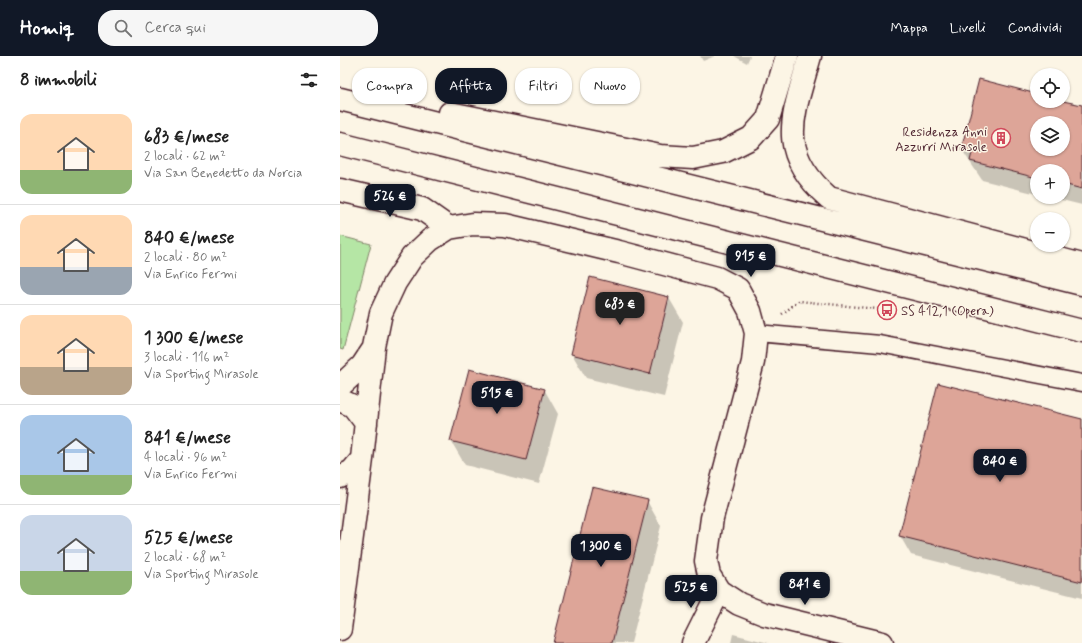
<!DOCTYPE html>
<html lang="it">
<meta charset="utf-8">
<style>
body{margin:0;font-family:Mynerve,sans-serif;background:#f6f6f6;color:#222;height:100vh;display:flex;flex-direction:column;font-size:15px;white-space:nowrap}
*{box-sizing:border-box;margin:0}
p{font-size:13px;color:#767676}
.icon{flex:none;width:22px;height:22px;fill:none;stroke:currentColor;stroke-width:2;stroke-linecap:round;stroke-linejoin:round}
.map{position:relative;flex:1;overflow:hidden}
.panel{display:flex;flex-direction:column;background:#fff;width:340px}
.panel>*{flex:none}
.guide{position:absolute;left:12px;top:12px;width:380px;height:36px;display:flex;gap:8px}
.fabs{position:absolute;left:690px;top:12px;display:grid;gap:8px}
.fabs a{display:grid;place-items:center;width:40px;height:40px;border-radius:50%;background:#fff;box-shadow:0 1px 3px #0004;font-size:20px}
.price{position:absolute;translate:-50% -34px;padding:0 9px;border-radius:8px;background:#111827;color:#fff;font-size:13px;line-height:26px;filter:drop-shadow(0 1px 2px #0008)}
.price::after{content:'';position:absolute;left:50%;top:24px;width:12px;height:9px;margin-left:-6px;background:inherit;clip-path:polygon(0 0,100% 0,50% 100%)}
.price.selected{background:#222;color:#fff}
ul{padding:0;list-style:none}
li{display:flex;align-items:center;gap:12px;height:100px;padding:0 20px}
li+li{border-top:1px solid #e0e0e0}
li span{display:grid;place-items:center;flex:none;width:112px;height:80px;border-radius:12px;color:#555}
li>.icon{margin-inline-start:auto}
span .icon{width:48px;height:48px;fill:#fffc;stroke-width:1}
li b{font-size:17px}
h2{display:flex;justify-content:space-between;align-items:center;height:48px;padding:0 20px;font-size:17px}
.pill{padding:0 14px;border-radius:16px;background:#fff;box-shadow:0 1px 3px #0004;font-size:14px;line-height:36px}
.pill.selected{background:#111827;color:#fff}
header{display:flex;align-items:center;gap:24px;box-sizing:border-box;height:56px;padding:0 20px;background:#111827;color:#fff}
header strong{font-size:19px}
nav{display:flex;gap:22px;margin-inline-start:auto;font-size:14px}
.search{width:280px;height:36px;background:#f6f6f6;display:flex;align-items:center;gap:10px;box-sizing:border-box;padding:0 14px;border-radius:16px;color:#767676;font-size:15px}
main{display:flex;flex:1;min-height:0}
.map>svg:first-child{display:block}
.green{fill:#b5e6a5;stroke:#808268}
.shadow{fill:#0003;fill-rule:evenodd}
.building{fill:#dda598;stroke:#4a1f2b;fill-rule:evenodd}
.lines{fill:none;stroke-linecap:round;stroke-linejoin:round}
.lane-casing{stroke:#4a1f2b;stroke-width:19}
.street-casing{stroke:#4a1f2b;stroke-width:25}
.primary-casing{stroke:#4a1f2b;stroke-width:25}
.path{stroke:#4a1f2b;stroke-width:2.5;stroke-dasharray:1 3;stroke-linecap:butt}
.lane{stroke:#fcf5e5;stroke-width:16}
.street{stroke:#fcf5e5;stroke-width:22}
.primary{stroke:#fcf5e5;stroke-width:22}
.labels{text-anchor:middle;stroke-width:3;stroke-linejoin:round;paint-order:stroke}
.poi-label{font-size:13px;fill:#4a1f2b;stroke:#fcf5e5;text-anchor:end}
</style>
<header>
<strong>Homiq</strong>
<div class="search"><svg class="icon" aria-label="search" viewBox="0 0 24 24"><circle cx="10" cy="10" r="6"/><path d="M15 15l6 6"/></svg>Cerca qui</div>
<nav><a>Mappa</a><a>Livelli</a><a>Condividi</a></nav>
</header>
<main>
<section class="panel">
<h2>8 immobili<svg class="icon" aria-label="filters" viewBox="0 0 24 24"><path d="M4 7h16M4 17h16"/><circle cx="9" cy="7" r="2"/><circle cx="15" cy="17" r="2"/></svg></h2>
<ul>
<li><span style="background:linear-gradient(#ffd9b3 70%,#8fb573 0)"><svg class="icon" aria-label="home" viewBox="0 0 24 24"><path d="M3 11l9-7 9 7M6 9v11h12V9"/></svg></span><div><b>683 €/mese</b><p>2 locali · 62 m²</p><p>Via San Benedetto da Norcia</p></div></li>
<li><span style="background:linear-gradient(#ffd9b3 65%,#9aa5b1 0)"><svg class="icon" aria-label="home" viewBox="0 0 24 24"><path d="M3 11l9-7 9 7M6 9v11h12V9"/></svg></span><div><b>840 €/mese</b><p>2 locali · 80 m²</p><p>Via Enrico Fermi</p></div></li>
<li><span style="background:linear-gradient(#ffd9b3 65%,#b9a48a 0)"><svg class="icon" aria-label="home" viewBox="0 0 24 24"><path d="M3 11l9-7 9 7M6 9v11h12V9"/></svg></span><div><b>1 300 €/mese</b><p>3 locali · 116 m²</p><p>Via Sporting Mirasole</p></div></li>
<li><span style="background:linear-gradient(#a9c7e8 75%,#8fb573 0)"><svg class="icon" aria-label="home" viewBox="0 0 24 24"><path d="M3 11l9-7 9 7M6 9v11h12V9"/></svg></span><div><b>841 €/mese</b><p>4 locali · 96 m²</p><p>Via Enrico Fermi</p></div></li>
<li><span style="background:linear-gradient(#c9d6e8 70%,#8fb573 0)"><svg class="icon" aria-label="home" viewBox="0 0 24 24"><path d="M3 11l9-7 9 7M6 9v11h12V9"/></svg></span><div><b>525 €/mese</b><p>2 locali · 68 m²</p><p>Via Sporting Mirasole</p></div></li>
</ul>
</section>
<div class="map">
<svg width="742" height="587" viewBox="0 0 742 587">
<rect width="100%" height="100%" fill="#fcf5e5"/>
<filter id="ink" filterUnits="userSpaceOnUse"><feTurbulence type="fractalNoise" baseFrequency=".025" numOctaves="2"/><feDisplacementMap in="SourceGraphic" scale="8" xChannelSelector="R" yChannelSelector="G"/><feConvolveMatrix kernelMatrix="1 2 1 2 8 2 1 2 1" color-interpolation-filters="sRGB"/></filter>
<g filter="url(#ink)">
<path class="green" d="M0,180L31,188L3,294L0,293Z"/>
<path class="shadow" d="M360,0H375L363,5Z
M394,0H410L407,7Z
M697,39V45H720L742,51V149L709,141H723V115H697V138L642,124L622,94ZM697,67H723V93H697Z
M329,242L343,266L324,341L246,322L232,298Z
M204,333L218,358L199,428L125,409L111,385Z
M742,364V542L571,499L560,480Z
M307,445L321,470L291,587H214Z
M393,578L429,587H391Z"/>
<path class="building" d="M639,23L697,38V45H723L742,49V133L723,128V115H697V122L630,105L632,97L621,94ZM697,67H723V93H697Z
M250,221L329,241L310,318L231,298Z
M129,313L205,333L186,404L110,385Z
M598,327L742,363V526L559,480Z
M252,431L308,444L272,587H213Z"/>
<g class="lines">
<defs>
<path id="lane" d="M416,277L540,288L742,327"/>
<path id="street" d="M0,134L82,153L109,172
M0,330L22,310L34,292
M0,344L13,350L26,367
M0,421L12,415L22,403
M0,573L22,403L34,291L41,257L55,227L72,201L90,184L109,172L133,168L165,169L279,196L377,222L398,233L410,255L416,277L413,306L372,462L366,505L369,519L379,535L399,548L424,558L542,587
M353,587L379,535"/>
<path id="primary" d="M470,0C453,61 435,95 489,142L742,209
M0,43L742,228
M110,57L320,100L353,102L383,96L411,82L428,63L447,0
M0,88L742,275"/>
</defs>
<use href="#lane" class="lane-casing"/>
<use href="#street" class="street-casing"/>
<use href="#primary" class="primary-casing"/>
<path class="path" d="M442,258L459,245L547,254"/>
<use href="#lane" class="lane"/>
<use href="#street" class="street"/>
<use href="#primary" class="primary"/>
</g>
</g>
<defs>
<symbol id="building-ring" viewBox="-11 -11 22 22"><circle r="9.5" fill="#fcf5e5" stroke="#d1495b" stroke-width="1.5"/><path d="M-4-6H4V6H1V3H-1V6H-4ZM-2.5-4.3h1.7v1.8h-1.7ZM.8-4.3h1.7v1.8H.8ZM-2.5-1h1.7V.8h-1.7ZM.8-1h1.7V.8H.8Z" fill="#d1495b"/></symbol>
<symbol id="bus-ring" viewBox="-11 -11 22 22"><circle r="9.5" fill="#fcf5e5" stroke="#d1495b" stroke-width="1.5"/><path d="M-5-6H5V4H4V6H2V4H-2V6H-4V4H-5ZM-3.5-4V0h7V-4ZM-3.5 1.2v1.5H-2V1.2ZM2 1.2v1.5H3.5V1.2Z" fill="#d1495b"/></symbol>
</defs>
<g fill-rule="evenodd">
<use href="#building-ring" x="650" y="71" width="22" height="22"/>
<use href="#bus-ring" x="536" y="243" width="22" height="22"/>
</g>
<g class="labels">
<g class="poi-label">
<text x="647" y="80">Residenza Anni<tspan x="647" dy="15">Azzurri Mirasole</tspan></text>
<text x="561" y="259" text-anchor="start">SS 412,1 (Opera)</text>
</g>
</g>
</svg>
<div class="fabs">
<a><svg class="icon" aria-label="locate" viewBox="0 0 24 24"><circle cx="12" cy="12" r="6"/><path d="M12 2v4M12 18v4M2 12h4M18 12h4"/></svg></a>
<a><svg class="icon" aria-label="layers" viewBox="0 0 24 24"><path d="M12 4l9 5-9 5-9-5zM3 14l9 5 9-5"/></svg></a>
<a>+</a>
<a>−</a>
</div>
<b class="price" style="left:50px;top:162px">526 €</b>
<b class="price" style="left:411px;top:222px">915 €</b>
<b class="price selected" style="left:280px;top:270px">683 €</b>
<b class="price" style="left:157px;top:359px">515 €</b>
<b class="price" style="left:660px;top:427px">840 €</b>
<b class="price" style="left:261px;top:512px">1 300 €</b>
<b class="price" style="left:465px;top:550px">841 €</b>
<b class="price" style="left:351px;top:553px">525 €</b>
<div class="guide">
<a class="pill">Compra</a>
<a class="pill selected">Affitta</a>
<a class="pill">Filtri</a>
<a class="pill">Nuovo</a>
</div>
</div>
</main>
